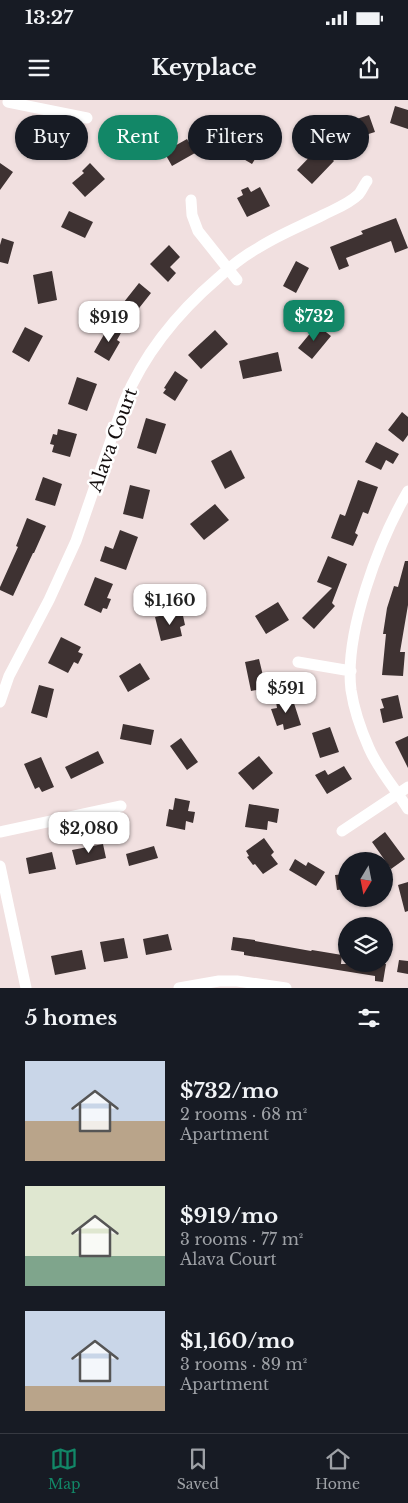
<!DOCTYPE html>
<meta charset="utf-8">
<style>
body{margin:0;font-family:"Libre Baskerville",serif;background:#20242c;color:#f1f3f6;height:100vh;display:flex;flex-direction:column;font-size:19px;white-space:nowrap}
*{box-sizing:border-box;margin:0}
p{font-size:16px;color:#9ea1a6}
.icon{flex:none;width:28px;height:28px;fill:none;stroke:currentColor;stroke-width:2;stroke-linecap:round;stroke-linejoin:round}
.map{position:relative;height:888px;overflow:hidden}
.side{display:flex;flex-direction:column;background:#171b24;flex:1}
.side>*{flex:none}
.guide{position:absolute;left:15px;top:15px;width:379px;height:45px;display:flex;gap:10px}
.needle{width:32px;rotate:190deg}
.controls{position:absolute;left:338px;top:752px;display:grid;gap:10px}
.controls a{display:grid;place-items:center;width:55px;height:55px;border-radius:50%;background:#171b24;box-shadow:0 1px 4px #0004;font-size:25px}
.price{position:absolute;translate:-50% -42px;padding:0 11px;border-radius:10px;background:#fff;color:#222;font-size:16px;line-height:32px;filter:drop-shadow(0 1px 2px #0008)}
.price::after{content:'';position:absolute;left:50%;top:30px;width:15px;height:11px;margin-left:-8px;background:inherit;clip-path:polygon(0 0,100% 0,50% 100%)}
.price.selected{background:#128767;color:#fff}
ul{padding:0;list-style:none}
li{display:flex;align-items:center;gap:15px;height:125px;padding:0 25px}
li span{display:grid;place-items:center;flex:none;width:140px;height:100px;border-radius:0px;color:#555}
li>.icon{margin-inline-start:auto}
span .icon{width:60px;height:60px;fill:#fffc;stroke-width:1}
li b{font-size:21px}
h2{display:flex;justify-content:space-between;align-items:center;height:60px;padding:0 25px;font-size:21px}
.tag{padding:0 18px;border-radius:22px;background:#171b24;box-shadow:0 1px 4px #0004;font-size:18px;line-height:45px}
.tag.selected{background:#128767;color:#fff}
.status{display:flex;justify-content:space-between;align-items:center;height:35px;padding:0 25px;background:#171b24;direction:ltr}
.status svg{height:14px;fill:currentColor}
header{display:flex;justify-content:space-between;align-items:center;height:65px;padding:0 25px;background:#171b24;font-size:22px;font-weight:800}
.dock{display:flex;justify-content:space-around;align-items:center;height:70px;border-top:1px solid #363941;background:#171b24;font-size:14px;color:#9ea1a6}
.dock a{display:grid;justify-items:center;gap:2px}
.dock .selected{color:#128767}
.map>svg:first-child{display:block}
.building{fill:#3e3232}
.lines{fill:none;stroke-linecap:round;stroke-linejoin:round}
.minor{stroke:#fff;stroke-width:11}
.labels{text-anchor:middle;stroke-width:5;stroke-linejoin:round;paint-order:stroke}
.street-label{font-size:18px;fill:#140e0e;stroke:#fff}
</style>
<div class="status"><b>13:27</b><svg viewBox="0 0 49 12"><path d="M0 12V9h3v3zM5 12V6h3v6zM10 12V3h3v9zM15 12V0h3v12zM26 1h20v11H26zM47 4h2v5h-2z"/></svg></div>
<header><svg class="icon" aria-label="menu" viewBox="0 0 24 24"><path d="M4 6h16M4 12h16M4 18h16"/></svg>Keyplace<svg class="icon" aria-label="share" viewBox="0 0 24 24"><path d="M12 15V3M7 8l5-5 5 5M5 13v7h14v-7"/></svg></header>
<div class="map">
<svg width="408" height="888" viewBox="0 0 408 888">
<rect width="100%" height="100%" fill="#f1e0e0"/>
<path class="building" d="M395,6L408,10V29L390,23Z
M369,15L375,32L346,41L341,24Z
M112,20L131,29L118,56L102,48L110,32L107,31Z
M49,32L54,52L27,58L22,38Z
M234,35L260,51L252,64L235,54L233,57L224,52Z
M187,39L195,53L172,66L164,52Z
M320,46L334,61L312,84L297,70Z
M0,63L13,72L0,90Z
M90,63L105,79L85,97L72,83L84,73L82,71Z
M248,87L251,92L260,87L270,106L247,117L237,98L243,95L241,90Z
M69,111L93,122L85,138L61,127Z
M396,118L408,148L395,153L391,141L346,158L349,166L339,170L330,147L363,134L361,131Z
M2,138L14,142L8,164L0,162V145Z
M169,145L180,157L170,167L176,173L168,182L150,164Z
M296,161L309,168L296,193L283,186Z
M52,171L57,200L38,204L33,175Z
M139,183L151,193L132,217L120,207Z
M110,224L122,231L117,240L120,242L109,261L94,252Z
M317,225L331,236L312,259L298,248Z
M25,227L43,236L29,262L12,252Z
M215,230L228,244L201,269L188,255Z
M278,252L282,271L243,279L239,261Z
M175,271L188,280L175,301L163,293L166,289L164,288Z
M77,277L97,284L87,311L68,304Z
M402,312L408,317V335L403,342L388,330Z
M146,318L166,324L156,354L137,348Z
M58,329L77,334L70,357L52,352L54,345L50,344L53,334L57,335Z
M376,342L399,354L393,364L386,360L381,370L365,362Z
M231,350L245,378L225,389L211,361Z
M43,377L62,384L55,406L35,400Z
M358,380L378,387L368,414L363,412L355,433L358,435L353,446L331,438L340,414L345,416Z
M130,385L150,390L143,419L123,414Z
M215,404L229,420L204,440L190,424Z
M27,418L46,426L34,453H33L13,496L0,490V487L18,447L16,446Z
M120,430L138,437L126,470L100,461L105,446L113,449Z
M328,456L347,464L332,503L335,506L314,529L302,518L332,488L317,482Z
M405,461H408V505L400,552H405L403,576L382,575L386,534H383L387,508L394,486L398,487Z
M95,477L113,484L107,498L111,499L107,509L103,508L101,513L84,505Z
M278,502L289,520L266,534L255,516Z
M182,511L185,525L180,527L182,536L161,541L155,517Z
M61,537L81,547L78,552L83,554L78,564L74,562L68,573L48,563Z
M259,559L266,588L251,591L245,562Z
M140,563L150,579L128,592L119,576Z
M39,585L54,589L47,618L31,613Z
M398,595L403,618L383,623L380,609L384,608L381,599Z
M292,597L301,625L284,630L283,624L277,626L271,609L277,608L276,602Z
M123,624L154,630L151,645L120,639Z
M330,627L339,652L320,658L312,633Z
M408,636V668L395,642Z
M181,638L198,662L187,670L170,646Z
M98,651L104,663L71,679L65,667Z
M259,656L273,673L253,690L238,673Z
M41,657L54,687L42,692L39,687L35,689L24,664Z
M344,666L352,679L327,694L315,675L325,670L328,675Z
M175,698L190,701L188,711L195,712L193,723L186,721L185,730L166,726L169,709L173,710Z
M249,704L279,709L277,723L268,721L267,730L245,727Z
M385,732L405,759L391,769L372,742Z
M264,738L274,752L271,755L278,764L263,774L255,764L253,765L247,757L249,756L246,751Z
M103,744L106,758L76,765L72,750Z
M154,746L158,758L129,766L126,754Z
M52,752L56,769L29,774L26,758Z
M295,759L306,766L308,762L325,772L316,786L289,770Z
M346,774V789L337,790L335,775Z
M408,782V811L405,812L398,785Z
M168,834L172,850L146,855L143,839Z
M233,837L255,840V841L311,851L312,850L342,855L341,864H386L383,882L375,881V876L244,855V852L231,850Z
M124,838L128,858L104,862L100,842Z
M82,850L86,869L55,875L51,856Z
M399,860L408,861V874L397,872Z"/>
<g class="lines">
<path class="minor" d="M8,2L87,18
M191,100L192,115L198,131L237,180
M408,391C379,441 344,533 351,590C354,610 361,630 369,648C379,671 395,688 408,709
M298,562L351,571
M0,602L9,576L49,500L76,441L124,302C145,252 177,213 218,178C230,167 243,156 258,148C278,135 301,126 323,115C335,109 349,104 359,94C362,90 364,85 367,81
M342,731L408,687
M0,732L121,706
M0,766L26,888
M179,888L219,881H237L286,888"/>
</g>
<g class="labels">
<g class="street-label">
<text transform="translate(113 340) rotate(-70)" y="6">Alava Court</text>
</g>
</g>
</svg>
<div class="controls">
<a><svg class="needle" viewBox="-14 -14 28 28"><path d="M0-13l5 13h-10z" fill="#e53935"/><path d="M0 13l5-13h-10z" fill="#9ea1a6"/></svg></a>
<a><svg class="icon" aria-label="layers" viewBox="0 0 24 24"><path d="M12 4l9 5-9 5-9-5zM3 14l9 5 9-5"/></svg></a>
</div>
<b class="price selected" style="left:314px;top:242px">$732</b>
<b class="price" style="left:109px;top:243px">$919</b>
<b class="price" style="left:170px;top:526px">$1,160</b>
<b class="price" style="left:286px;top:614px">$591</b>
<b class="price" style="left:89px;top:754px">$2,080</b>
<div class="guide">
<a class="tag">Buy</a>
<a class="tag selected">Rent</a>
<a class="tag">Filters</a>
<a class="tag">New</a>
</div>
</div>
<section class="side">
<h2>5 homes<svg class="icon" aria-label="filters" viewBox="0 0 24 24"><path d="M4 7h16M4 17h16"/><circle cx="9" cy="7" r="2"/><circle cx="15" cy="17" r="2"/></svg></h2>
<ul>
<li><span style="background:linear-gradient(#c9d6e8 60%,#b9a48a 0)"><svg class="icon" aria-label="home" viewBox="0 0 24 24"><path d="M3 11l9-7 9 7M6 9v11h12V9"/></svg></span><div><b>$732/mo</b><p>2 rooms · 68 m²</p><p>Apartment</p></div></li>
<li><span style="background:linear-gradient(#dfe7d0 70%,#7fa58c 0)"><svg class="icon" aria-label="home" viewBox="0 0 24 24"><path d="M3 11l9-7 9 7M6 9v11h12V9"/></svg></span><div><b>$919/mo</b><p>3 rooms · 77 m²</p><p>Alava Court</p></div></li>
<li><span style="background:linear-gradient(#c9d6e8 75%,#b9a48a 0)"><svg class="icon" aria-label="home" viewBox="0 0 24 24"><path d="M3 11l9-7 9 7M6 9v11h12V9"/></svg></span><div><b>$1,160/mo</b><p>3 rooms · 89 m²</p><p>Apartment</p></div></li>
</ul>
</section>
<nav class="dock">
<a class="selected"><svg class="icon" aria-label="map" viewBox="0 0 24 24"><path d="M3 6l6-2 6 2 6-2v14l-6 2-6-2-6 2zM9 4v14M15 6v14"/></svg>Map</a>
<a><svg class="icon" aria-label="saved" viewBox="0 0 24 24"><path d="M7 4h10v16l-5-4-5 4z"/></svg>Saved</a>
<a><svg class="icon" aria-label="home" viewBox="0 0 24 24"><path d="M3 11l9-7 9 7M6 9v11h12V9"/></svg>Home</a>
</nav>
